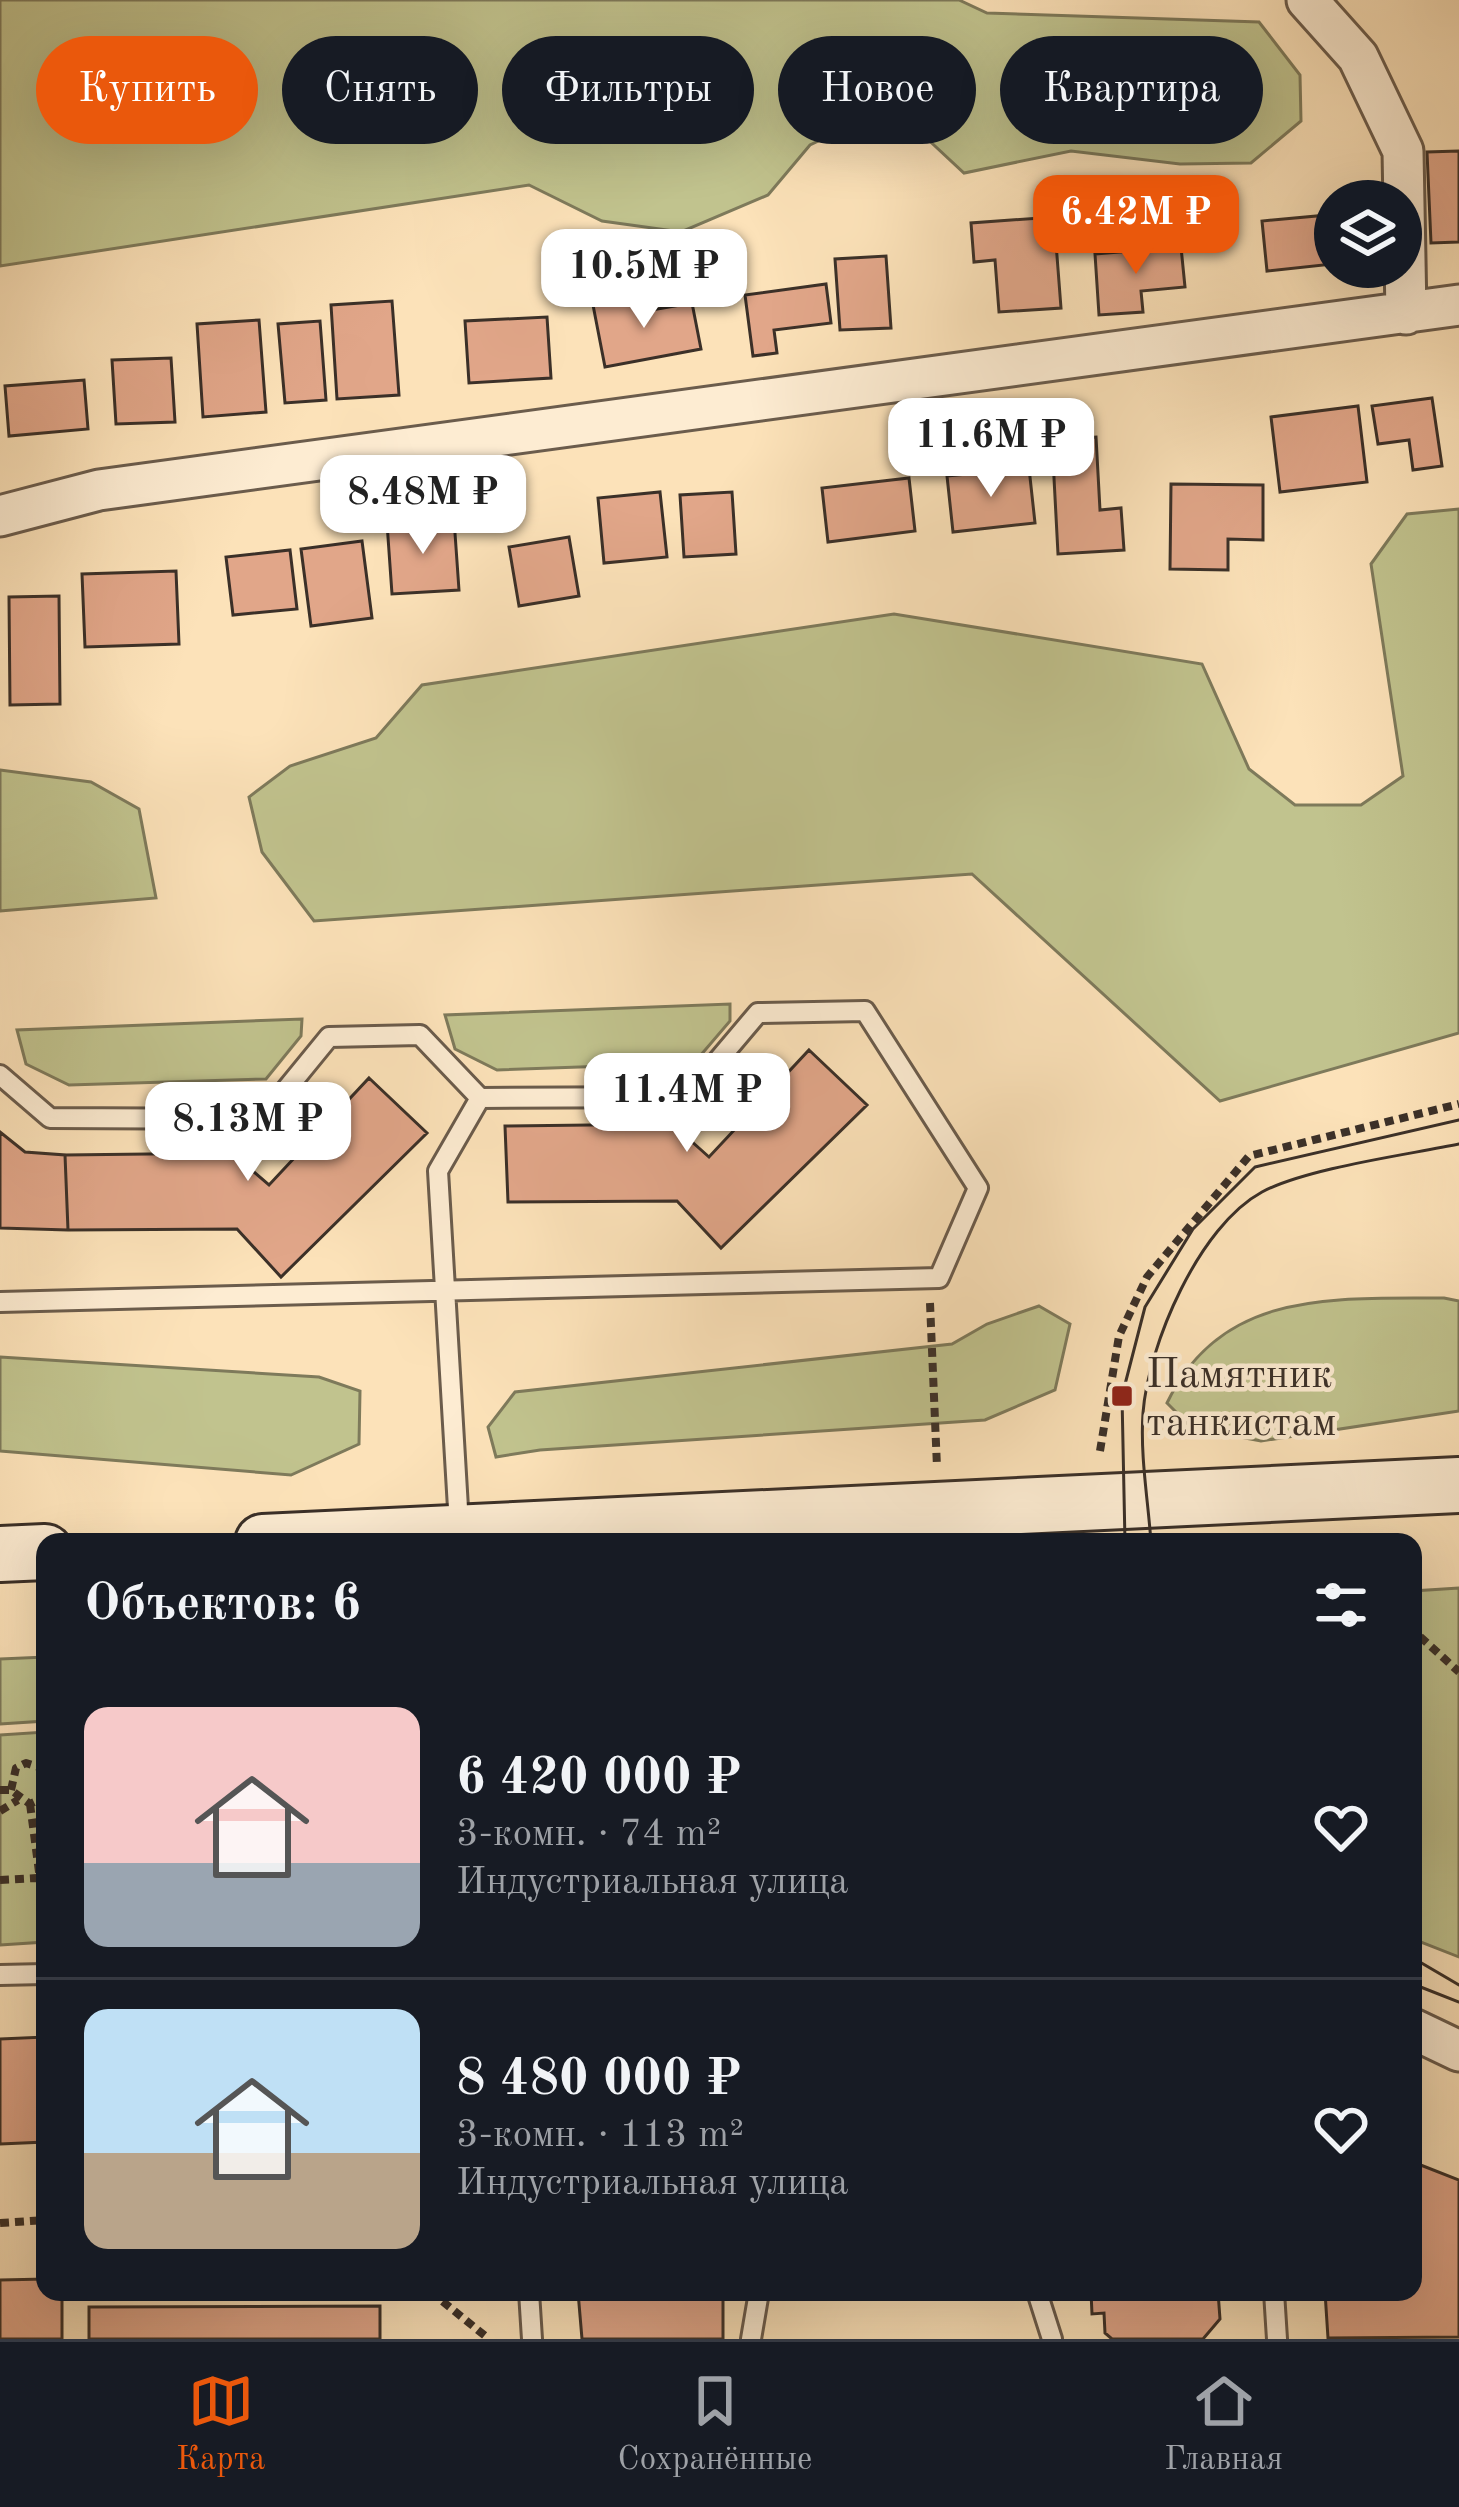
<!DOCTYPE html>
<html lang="ru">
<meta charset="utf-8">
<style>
body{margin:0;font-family:"Old Standard TT",serif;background:#242831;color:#f1f3f6;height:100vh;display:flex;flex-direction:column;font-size:45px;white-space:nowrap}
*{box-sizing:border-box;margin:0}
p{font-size:39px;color:#9ea1a6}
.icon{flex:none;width:66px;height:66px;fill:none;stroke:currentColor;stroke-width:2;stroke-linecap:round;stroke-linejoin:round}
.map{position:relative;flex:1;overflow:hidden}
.side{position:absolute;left:36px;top:1533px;width:1386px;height:768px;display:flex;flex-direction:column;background:#171b24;border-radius:24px;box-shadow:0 12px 48px #0002}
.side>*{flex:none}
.guide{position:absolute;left:36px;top:36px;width:1389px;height:108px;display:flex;gap:24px}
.buttons{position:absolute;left:1314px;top:180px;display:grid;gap:24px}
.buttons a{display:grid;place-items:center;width:108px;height:108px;border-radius:50%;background:#171b24;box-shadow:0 12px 48px #0002;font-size:60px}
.price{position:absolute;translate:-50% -102px;padding:0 27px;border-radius:24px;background:#fff;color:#222;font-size:39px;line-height:78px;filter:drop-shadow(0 3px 6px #0008)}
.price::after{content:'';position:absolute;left:50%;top:72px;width:36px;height:27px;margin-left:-18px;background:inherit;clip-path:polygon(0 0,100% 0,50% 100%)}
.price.active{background:#ea580c;color:#fff}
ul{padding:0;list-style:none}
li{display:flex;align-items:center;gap:36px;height:300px;padding:0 48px}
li+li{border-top:3px solid #363941}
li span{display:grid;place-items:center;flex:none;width:336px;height:240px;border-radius:24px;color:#555}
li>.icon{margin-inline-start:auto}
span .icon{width:144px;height:144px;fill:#fffc;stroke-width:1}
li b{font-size:51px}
h2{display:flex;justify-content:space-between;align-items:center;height:144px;padding:0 48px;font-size:51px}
.pill{padding:0 42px;border-radius:54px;background:#171b24;box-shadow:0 12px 48px #0002;font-size:42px;line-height:108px}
.pill.active{background:#ea580c;color:#fff}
.dock{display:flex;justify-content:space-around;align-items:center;height:168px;border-top:3px solid #363941;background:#171b24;font-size:33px;color:#9ea1a6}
.dock a{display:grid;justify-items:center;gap:6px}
.dock .active{color:#ea580c}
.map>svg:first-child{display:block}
.green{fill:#c1c38e;stroke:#7e7a5b;stroke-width:3}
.building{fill:#e1a689;stroke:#3b3028;stroke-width:3}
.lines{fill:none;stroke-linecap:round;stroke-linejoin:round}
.service-casing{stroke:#6b5c4c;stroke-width:24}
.minor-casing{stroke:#6b5c4c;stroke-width:45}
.secondary-casing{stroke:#3b3028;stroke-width:60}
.path{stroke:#3b3028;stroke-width:8;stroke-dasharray:9 6;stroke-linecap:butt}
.service{stroke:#fdecd2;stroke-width:18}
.minor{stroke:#fdecd2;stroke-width:39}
.secondary{stroke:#fdecd2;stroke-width:54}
.tram{stroke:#3b3028;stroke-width:3}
.poi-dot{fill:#8f2418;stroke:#fdecd2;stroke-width:4.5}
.labels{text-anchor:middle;stroke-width:9;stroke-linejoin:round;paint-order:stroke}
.poi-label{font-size:42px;fill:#3b3028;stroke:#fdecd2;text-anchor:start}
</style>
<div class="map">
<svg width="1459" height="2339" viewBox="0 0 1459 2339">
<rect width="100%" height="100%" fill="#fce2b9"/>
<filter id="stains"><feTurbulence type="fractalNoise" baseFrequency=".00167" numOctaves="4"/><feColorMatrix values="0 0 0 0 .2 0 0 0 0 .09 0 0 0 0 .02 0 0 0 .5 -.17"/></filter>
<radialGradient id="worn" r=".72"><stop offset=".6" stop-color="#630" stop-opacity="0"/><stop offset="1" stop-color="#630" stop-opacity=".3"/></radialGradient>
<path class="green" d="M0,0H959L987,13L1259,22L1300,75L1301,121L1251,163L1180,164L1071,151L964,173L921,133L865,119L810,145L768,195L681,232L602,221L529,185L0,266Z
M1459,509V1033L1220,1101L972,874L314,921L262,852L249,797L290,766L376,738L422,685L894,614L1202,664L1249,769L1295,805H1361L1403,776L1371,564L1407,514Z
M0,770L91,782L139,809L156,898L0,911Z
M730,1004V1021L694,1063L497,1070L455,1049L445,1015Z
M302,1019L301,1036L266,1079L69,1085L26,1064L17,1030Z
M1444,1298L1459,1301V1411L1261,1441L1192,1428L1167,1403C1222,1288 1336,1299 1444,1298Z
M1039,1306L1070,1324L1055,1390L985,1420L540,1450L496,1457L488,1427L515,1392L952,1344L987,1324Z
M0,1357L319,1377L360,1391L359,1444L291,1475L0,1451Z
M1459,1588V1957L1413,1939V1591Z
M45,1657V1721L0,1724V1659Z
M45,1732V1942L0,1945V1735Z"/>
<path class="building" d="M1459,151V242L1431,243L1427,152Z
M1328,215L1333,264L1267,271L1262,221Z
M1054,217L1061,308L999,312L995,260L974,262L971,223Z
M1181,247L1185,287L1141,291L1143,312L1099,315L1095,254Z
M886,256L891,328L840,330L835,259Z
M826,284L831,323L774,330L777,353L753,356L745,295Z
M637,296L640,312L692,303L701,349L605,367L593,305Z
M392,301L399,395L337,399L331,305Z
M547,317L551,378L469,383L465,321Z
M259,320L266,412L203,417L197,324Z
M320,321L326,400L285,403L278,324Z
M171,358L175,422L116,424L112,360Z
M84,380L88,429L9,436L5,386Z
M1432,398L1442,466L1413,470L1409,440L1378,444L1372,406Z
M1358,406L1367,482L1280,492L1271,417Z
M1096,437L1100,510L1121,508L1124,550L1058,554L1052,440Z
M1029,468L1035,523L953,532L947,476Z
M909,478L915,531L828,542L822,488Z
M1171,484L1263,485V540L1228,539V570L1170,569Z
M660,492L667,557L604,563L598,498Z
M732,492L736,554L684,557L680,495Z
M454,519L459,590L392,594L387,523Z
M569,537L579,596L519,606L509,547Z
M362,541L372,618L311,626L301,549Z
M290,550L297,609L233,615L226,557Z
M176,571L179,644L85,647L82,574Z
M59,596L60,704L10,705L9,597Z
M809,1050L867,1105L721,1248L677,1201L508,1202L505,1126L672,1124L709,1157Z
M369,1078L427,1133L281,1277L237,1229L68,1230L65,1155L232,1153L269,1185Z
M0,1132L25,1152L65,1155L68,1230L0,1228Z
M45,2037V2142L0,2144V2039Z
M1413,2162L1459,2180V2337L1328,2338L1325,2292H1413Z
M45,2279V2292H62V2339H0V2280Z
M578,2292H723V2339H582Z
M1091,2292H1218L1220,2319L1203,2339H1112L1105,2333L1104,2313L1092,2314Z
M380,2306V2339H89V2307Z"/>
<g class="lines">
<defs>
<path id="service" d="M0,1075L50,1118L262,1119L329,1037L420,1035L480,1098L687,1097L758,1013L865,1011L978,1188L939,1278L0,1302
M459,1525L438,1171L480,1098
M0,1975L45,1974
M529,2292L532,2339
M1037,2292L1052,2339
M1274,2292L1277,2339
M751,2339L759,2292"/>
<path id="minor" d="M1307,0L1358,57L1403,151L1406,314
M0,516L99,490L1459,305
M1413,2029L1459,2051"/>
<path id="secondary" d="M263,1542L1459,1485
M0,1554L45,1552"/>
</defs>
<use href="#service" class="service-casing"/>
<use href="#minor" class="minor-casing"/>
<use href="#secondary" class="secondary-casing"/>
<path class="path" d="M930,1303L937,1467
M1100,1451L1119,1336L1147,1277L1249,1156L1459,1104
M1413,1609L1415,1632L1459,1672
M0,1790H11L30,1804L45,1797
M11,1790L16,1768L26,1763L45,1769
M30,1804L45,1917
M0,1811L18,1800
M0,1880L37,1878
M0,2223L45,2220
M431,2292L489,2339"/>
<use href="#service" class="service"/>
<use href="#minor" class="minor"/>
<use href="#secondary" class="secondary"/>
<path class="tram" d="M1125,1542L1122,1396L1145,1307L1193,1229L1255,1167L1459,1120
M1151,1542C1148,1500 1140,1455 1143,1413C1148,1345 1199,1226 1262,1192C1307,1168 1406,1155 1459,1144
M1413,1958L1459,1985
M1413,1984L1459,2002"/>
</g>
<rect class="poi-dot" x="1110" y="1384" width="24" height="24" rx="6"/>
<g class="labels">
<g class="poi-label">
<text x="1146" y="1387">Памятник<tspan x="1146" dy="48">танкистам</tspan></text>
</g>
</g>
<rect width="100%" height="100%" filter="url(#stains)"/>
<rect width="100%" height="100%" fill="url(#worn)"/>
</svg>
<div class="buttons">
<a><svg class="icon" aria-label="layers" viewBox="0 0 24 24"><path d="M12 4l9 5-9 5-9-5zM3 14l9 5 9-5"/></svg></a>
</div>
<b class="price active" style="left:1136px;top:277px">6.42M ₽</b>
<b class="price" style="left:644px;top:331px">10.5M ₽</b>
<b class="price" style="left:991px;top:500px">11.6M ₽</b>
<b class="price" style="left:423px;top:557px">8.48M ₽</b>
<b class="price" style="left:687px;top:1155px">11.4M ₽</b>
<b class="price" style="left:248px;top:1184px">8.13M ₽</b>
<div class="guide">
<a class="pill active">Купить</a>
<a class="pill">Снять</a>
<a class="pill">Фильтры</a>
<a class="pill">Новое</a>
<a class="pill">Квартира</a>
</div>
<section class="side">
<h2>Объектов: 6<svg class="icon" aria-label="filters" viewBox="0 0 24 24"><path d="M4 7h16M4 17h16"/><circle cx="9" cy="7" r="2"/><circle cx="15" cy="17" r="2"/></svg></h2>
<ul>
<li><span style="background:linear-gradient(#f6c9c9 65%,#9aa5b1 0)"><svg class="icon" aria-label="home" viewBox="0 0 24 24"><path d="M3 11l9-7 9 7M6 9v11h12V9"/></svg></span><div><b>6 420 000 ₽</b><p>3-комн. · 74 m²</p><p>Индустриальная улица</p></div><svg class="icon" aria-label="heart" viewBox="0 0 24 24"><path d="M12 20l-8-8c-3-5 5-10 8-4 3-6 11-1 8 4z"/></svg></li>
<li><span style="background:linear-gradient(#bfe0f5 60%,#b9a48a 0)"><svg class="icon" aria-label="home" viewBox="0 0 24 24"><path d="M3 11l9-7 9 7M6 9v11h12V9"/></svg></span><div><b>8 480 000 ₽</b><p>3-комн. · 113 m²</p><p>Индустриальная улица</p></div><svg class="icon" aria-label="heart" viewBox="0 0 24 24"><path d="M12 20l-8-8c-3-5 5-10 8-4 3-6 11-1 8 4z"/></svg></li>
</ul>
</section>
</div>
<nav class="dock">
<a class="active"><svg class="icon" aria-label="map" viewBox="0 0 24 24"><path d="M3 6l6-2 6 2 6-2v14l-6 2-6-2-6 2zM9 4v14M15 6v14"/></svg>Карта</a>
<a><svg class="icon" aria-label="saved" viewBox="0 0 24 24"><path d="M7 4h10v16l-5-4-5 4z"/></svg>Сохранённые</a>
<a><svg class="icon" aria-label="home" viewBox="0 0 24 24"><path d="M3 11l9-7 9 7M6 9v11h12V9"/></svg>Главная</a>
</nav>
